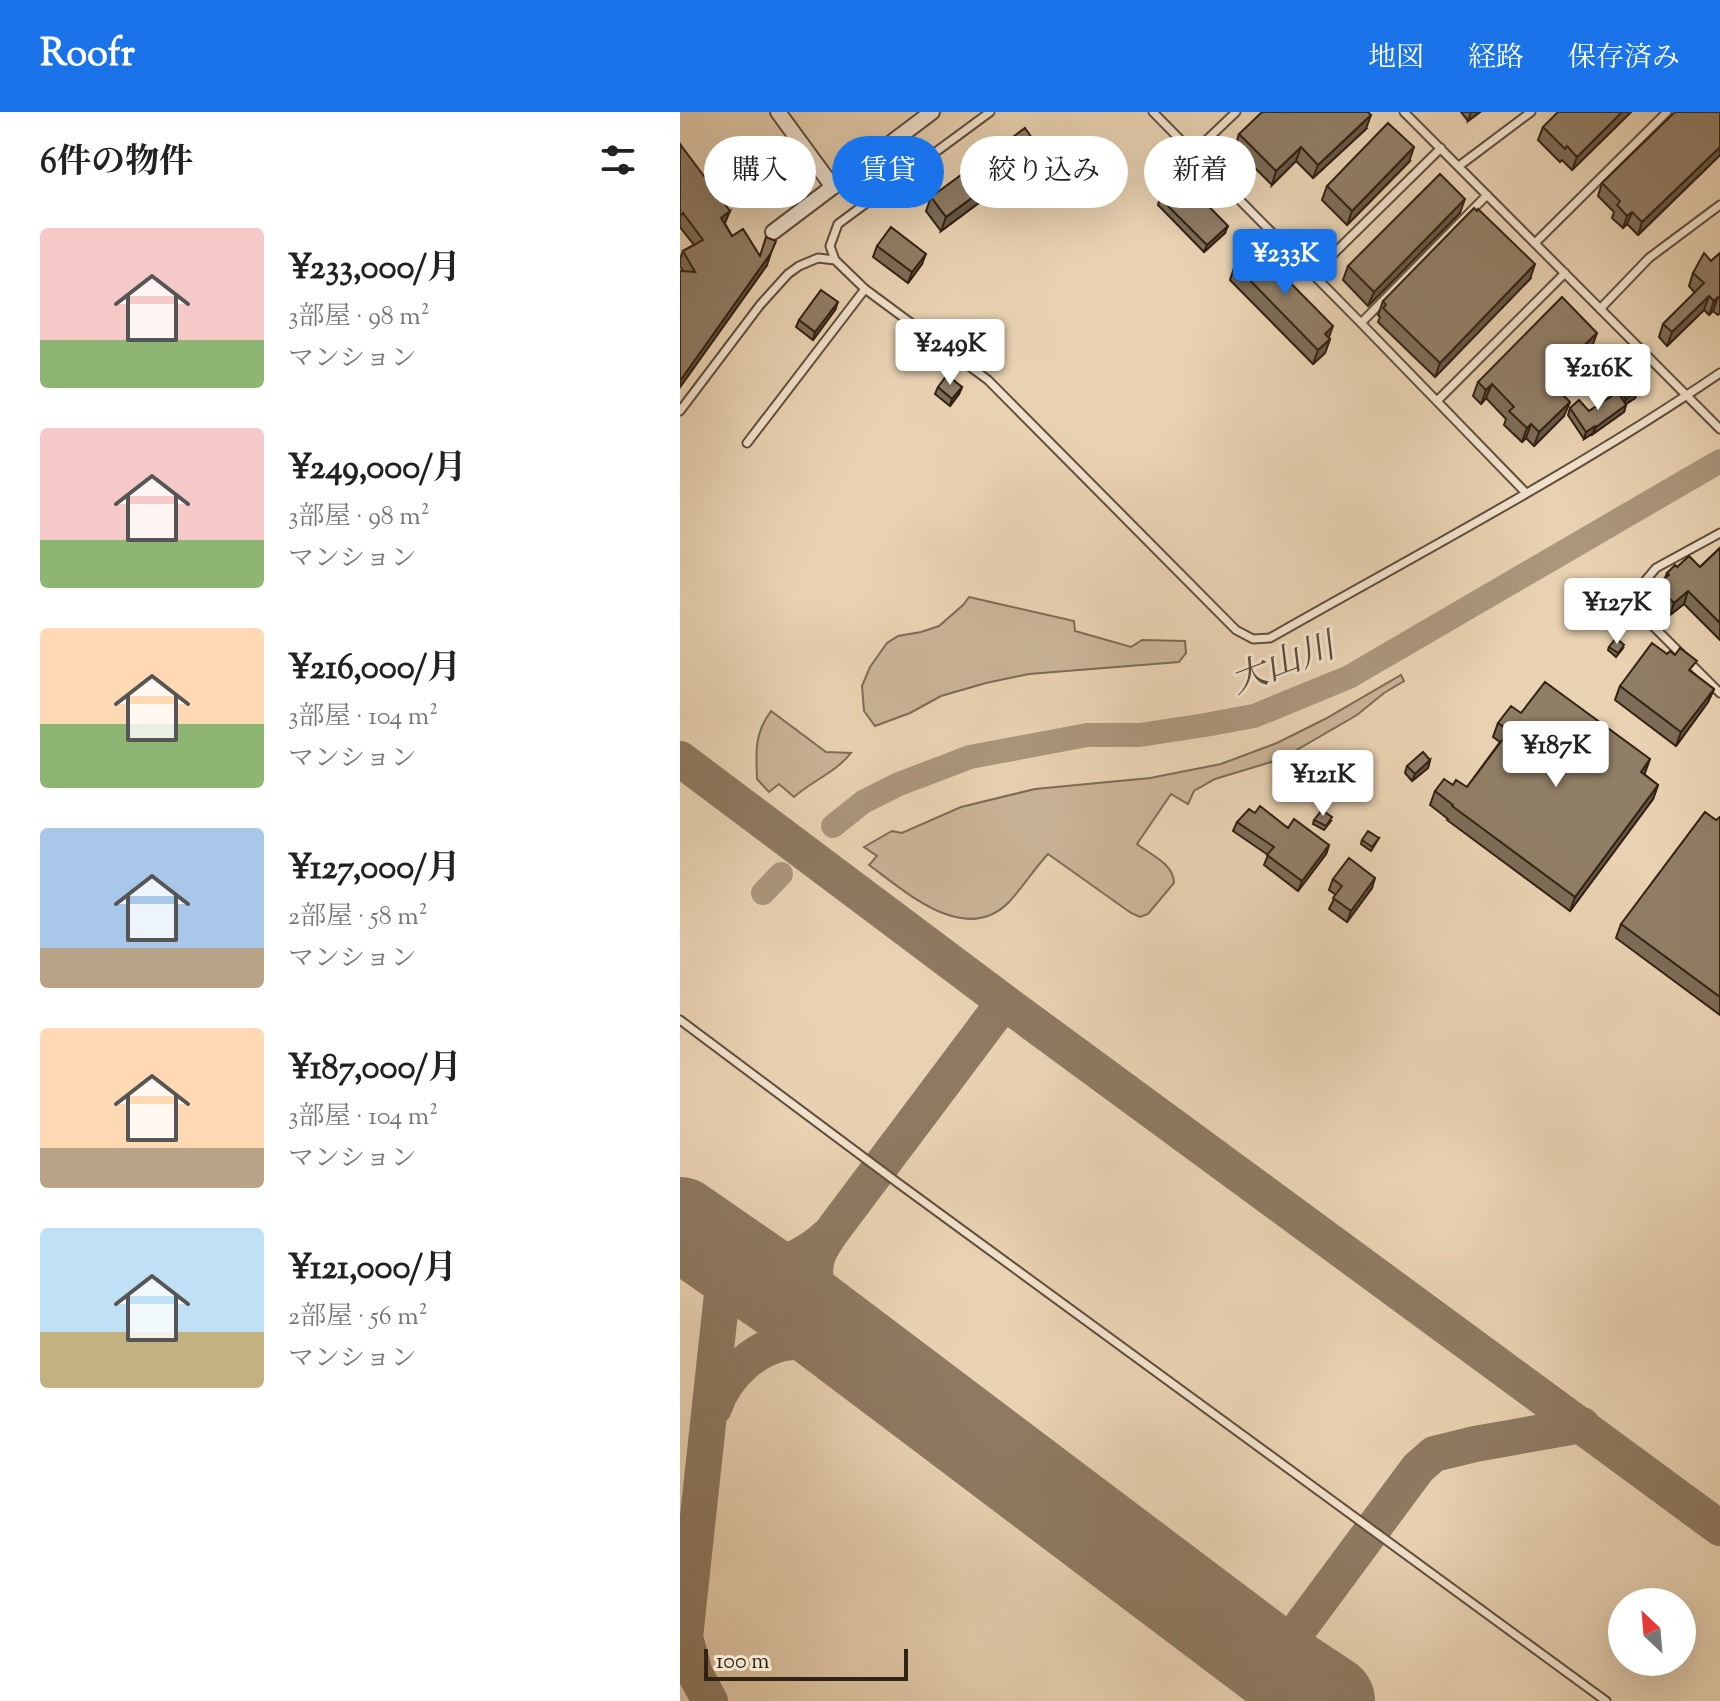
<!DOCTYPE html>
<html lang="ja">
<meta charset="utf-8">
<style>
body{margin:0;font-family:"Sorts Mill Goudy","Noto Serif JP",serif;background:#f2f2f2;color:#222;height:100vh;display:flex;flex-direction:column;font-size:30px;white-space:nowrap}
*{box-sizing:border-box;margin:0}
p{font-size:26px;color:#767676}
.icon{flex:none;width:44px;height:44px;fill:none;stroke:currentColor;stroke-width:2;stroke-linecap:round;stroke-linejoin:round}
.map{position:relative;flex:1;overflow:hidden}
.drawer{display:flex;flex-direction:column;background:#fff;width:680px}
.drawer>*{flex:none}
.top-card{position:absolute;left:24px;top:24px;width:760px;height:72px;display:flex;gap:16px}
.needle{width:52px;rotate:334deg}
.fabs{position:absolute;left:928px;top:1476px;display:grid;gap:16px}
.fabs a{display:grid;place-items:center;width:88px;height:88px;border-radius:50%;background:#fff;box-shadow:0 8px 32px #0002;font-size:40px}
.scale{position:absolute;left:24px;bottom:20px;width:204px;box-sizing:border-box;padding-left:8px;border:4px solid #322213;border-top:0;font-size:22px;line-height:28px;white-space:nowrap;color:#322213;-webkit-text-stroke:6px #f1e2cd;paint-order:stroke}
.price{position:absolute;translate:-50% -68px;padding:0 18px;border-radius:8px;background:#fff;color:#222;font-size:26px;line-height:52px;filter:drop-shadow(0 2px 4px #0008)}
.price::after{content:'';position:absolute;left:50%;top:48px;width:24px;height:18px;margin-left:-12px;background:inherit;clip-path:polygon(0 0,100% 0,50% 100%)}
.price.active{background:#1a73e8;color:#fff}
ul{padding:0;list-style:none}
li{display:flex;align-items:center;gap:24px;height:200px;padding:0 40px}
li span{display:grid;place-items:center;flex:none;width:224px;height:160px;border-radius:8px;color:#555}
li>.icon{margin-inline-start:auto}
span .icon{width:96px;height:96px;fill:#fffc;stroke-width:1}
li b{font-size:34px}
h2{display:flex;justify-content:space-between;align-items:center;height:96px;padding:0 40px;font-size:34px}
.chip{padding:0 28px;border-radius:36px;background:#fff;box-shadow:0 8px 32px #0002;font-size:28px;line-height:72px}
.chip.active{background:#1a73e8;color:#fff}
header{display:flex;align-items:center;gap:48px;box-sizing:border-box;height:112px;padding:0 40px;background:#1a73e8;color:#fff}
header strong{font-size:38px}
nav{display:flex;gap:44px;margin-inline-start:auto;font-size:28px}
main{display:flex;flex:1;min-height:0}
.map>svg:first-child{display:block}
.green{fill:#cab497;stroke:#7e6b55;stroke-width:2}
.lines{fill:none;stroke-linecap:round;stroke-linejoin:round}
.river{stroke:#ab967c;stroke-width:24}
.taxiway{stroke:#8e7a62;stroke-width:36}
.runway{stroke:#8e7a62;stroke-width:92}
.lane-casing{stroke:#604e3b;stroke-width:11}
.street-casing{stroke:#604e3b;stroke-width:18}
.lane{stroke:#f1e2cd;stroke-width:7}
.street{stroke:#f1e2cd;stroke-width:14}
.wall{fill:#7d6c58;stroke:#322213;stroke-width:2}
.shaded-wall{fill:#665847;stroke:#322213;stroke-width:2}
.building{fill:#917e66;stroke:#322213;stroke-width:2}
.labels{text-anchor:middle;stroke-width:6;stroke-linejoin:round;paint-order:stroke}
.water-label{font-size:36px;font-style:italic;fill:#5c4b38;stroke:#f1e2cd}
</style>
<header>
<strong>Roofr</strong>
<nav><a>地図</a><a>経路</a><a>保存済み</a></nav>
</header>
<main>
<section class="drawer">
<h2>6件の物件<svg class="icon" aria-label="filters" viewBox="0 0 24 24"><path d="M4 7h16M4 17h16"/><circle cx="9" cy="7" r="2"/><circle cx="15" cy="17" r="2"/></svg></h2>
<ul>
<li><span style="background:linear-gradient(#f6c9c9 70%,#8fb573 0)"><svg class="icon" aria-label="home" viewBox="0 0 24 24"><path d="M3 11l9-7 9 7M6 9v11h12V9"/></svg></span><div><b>¥233,000/月</b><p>3部屋 · 98 m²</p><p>マンション</p></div></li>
<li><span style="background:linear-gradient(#f6c9c9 70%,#8fb573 0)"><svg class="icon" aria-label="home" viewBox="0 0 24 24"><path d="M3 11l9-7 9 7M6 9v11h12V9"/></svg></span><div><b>¥249,000/月</b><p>3部屋 · 98 m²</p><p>マンション</p></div></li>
<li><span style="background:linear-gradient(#ffd9b3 60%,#8fb573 0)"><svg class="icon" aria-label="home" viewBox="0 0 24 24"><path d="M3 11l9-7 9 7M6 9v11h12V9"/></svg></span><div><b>¥216,000/月</b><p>3部屋 · 104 m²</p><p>マンション</p></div></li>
<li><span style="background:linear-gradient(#a9c7e8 75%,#b9a48a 0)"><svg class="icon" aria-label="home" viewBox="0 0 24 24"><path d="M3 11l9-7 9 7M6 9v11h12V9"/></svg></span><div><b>¥127,000/月</b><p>2部屋 · 58 m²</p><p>マンション</p></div></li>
<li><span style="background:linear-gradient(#ffd9b3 75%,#b9a48a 0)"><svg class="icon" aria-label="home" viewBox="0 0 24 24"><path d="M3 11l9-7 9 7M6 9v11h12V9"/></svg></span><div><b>¥187,000/月</b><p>3部屋 · 104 m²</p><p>マンション</p></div></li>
<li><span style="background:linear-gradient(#bfe0f5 65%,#c2b280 0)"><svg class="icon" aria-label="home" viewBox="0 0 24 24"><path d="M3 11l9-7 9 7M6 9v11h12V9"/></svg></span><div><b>¥121,000/月</b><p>2部屋 · 56 m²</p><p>マンション</p></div></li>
</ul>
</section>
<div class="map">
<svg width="1040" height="1589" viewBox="0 0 1040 1589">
<rect width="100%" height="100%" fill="#e9d2b2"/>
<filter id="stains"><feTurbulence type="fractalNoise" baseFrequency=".0025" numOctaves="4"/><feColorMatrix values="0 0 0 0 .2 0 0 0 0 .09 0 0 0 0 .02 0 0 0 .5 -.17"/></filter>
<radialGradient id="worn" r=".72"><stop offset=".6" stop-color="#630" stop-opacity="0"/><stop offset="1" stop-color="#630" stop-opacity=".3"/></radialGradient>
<path class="green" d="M289,485L394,509L395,519L451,535L462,528L505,529L506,541L499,550L349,562L306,571L261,584L230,601L195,614L184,599L182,574L190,555L207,531L218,524L241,520L259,514L283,493Z
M721,563L724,569L704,581L677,603L601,647L535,667L514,679L508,692L491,682L457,732C471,743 494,752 494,771L468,802L460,805L451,801L368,742C354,757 343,775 329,790C285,835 225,779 189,753L197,744L184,735L212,719L222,721L281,695L355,677L470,666L541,652L597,631L645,607Z
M91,599L146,640L171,641C156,660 132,669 114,685L99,672L89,680L77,667C76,640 74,622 91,599Z"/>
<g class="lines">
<path class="river" d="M153,714L183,690L219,672L290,645L407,623H460L525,613L574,604L669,565L1040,349
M83,781L101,762"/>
<path class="taxiway" d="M0,647L324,890L1040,1416
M57,1152C66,1152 75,1154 84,1153C111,1152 130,1140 150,1122
M155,1222C144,1199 130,1172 137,1146C139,1138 145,1130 150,1122L324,890
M34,1296C45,1263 77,1232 113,1230C137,1228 159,1234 182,1243
M593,1552L738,1356L754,1342L795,1332L902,1313
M642,1584L646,1589
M30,1589L15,1562L5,1525L46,1145"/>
<path class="runway" d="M0,1111L104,1183L593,1552L649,1589"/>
<defs>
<path id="lane" d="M310,0L158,112L150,134L155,148L185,177L308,268L556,518L573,527L590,526C741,440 896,359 1040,261
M473,0L681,211L846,381
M724,0L1040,317
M513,41L556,0
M779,54L851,0
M855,131L987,0
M633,162L761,36
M920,197L969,146L1040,93
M681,211L807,83
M757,289L885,161
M0,299L80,193L108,162L119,154L138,146L155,148
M67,331L185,177
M1040,421L976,456L948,489L1040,581
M0,908L218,1071L926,1589"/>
<path id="street" d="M98,0L153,75
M93,120L252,0"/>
</defs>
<use href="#lane" class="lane-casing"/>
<use href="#street" class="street-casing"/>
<use href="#lane" class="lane"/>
<use href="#street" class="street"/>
</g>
<path class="wall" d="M781,0H800L788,9Z
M951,0L892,58L882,48L880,50L858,28L863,15Z
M1040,0V43L958,123L947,112L943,116L932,106L934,100L918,84L922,71Z
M686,17L633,66L616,49L592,73L555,36L559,22Z
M0,32L52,124L79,143L87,153L0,275V159H3L0,154V147L3,139L14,133L0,115Z
M354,50L261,119L246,99L251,85Z
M729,50L667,113L642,88L647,74Z
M480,86L545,121L524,140L478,93Z
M780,101L688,194L663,168L668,154Z
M197,134L242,152L228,171L193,145Z
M1040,141V201L1038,203L1033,199L1029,203L1024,198L987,234L979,225L983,212L1015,181L1009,174L1013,161L1031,149Z
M555,153L650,227L645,241L633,252L550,168Z
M850,167L755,265L698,210L700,205L698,203L703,189Z
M155,198L133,228L116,215L119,208Z
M912,235L873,273L884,304L854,334L846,326L842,330L824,313L826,307L806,286L801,292L793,284L798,270Z
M937,274L955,286L946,292L944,300L913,322V321L904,327L888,303L890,296L909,299L935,282Z
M258,275H282L279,282L270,294L255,282Z
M1040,436V528L1004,492L990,503L980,494L974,484L978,471L985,466L987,461L997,455H1020Z
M929,535L943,536L936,545L928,538Z
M1013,561L1034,577L1028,590L996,634L935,588L940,574Z
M841,601L964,662L978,673L973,687L890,799L767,708L768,707L750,693L755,679L773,673L787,675L820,630L813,625L818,611Z
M750,648L748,656L732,669L725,661L727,654Z
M575,701L649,733L646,742L618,779L584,753L588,743L553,719L557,710Z
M1040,705V903L936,826L941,812Z
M634,708L651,709L644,718L633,712Z
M699,726L691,739L681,732L682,728Z
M653,767L692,776L667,810L649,797L656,783L649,778Z"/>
<path class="shaded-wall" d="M791,0H800L788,9Z
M942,0H951L892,58L897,45Z
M691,3L686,17L633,66L638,53Z
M621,35L616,49L592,73L596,59Z
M734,35L729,50L667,113L672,99Z
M1040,35V43L958,123L962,110Z
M359,36L354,50L261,119L266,105Z
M785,87L780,101L688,194L694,180Z
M50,99L45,111L36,118L41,106Z
M952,100L947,112L943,116L947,104Z
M548,114L545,121L524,140L527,133Z
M91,141L87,153L0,275V269Z
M246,142L242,152L228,171L232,160Z
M855,152L850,167L755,265L760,251Z
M1029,184L1024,198L987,234L992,220Z
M1038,185L1033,199L1029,203L1034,189Z
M158,190L155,198L133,228L135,220Z
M653,214L648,228L645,222Z
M917,221L912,235L863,282L868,268Z
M650,227L645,241L633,252L638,238Z
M812,272L806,286L801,292L806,278Z
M282,275L279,282L270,294L272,287Z
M958,278L955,286L943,294L946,287Z
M890,290L884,304L854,334L859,320Z
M946,293L944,300L913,322L916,315Z
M851,312L846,326L842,330L847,316Z
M915,314L913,321L904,327L906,320Z
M1008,479L1004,492L990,503L994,491Z
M1034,577L1028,590L996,634L1001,620Z
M970,647L965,661L956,674L961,660Z
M750,648L748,656L732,669L735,662Z
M978,673L973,687L890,799L895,785Z
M649,733L646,742L618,779L622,769Z
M695,766L692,776L667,810L671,799Z"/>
<path class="building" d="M582,0H688L691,3L638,53L621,35L596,59L559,22Z
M878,0H942L897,45L887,34L885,37L863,15Z
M995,0H1040V35L962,110L952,100L947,104L937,93L940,89L922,71Z
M708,11L734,35L672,99L647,74Z
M345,16L359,36L266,105L251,85Z
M0,32L50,99L41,106L52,124L63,117L80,144L86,125L96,129L91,141L0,269V159L15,160L3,139L23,128L3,101L1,103L0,102Z
M760,62L785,87L694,180L668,154Z
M501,66L548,114L527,133L480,86Z
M794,96L797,99L798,97L855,152L760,251L703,196L706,193L703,189Z
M211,115L246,142L232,160L197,134Z
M574,134L653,214L645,222L650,227L638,238L555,153Z
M1024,141L1031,149L1040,141V187L1038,185L1034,189L1029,184L992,220L983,212L1024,171L1013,161Z
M141,178L158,190L135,220L119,208Z
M882,185L917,221L868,268L890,290L859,320L851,312L847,316L829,299L834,295L812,272L806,278L798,270Z
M267,263L282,275L272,287L258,275Z
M949,266L958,278L946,287L937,274Z
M938,280L946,293L916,315L915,314L906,320L890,296L899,288L909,299Z
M1040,436V511L1008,479L994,491L984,481L978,471L989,463L987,461L995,453L997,455L1009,444L1020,455Z
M936,526L944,533L938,541L929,535Z
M972,531L987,542L990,539L995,543L1000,536L1017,549L1009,558L1034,577L1001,620L940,574Z
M865,570L970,647L961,660L978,673L895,785L772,694L773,693L755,679L764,667L773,673L776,668L787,675L829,619L818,611L831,594L841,601Z
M743,640L750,648L735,662L727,654Z
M580,694L608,716L614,707L649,733L622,769L587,743L594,735L557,710L569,697L575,701Z
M642,698L652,705L646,714L634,708Z
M1025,700L1036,708L1040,705V885L941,812Z
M688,719L699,726L692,735L682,728Z
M669,746L695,766L671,799L653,786L662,774L653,767Z"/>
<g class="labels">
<g class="water-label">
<text transform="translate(602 550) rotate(-21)" y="13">大山川</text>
</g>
</g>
<rect width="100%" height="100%" filter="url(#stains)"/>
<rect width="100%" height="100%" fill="url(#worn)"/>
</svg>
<div class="fabs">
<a><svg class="needle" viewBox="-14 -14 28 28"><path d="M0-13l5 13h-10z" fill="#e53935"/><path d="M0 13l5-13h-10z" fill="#767676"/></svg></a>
</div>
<div class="scale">100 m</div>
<b class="price active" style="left:605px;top:185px">¥233K</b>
<b class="price" style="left:270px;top:275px">¥249K</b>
<b class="price" style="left:918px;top:300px">¥216K</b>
<b class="price" style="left:937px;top:534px">¥127K</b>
<b class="price" style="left:876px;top:677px">¥187K</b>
<b class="price" style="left:643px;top:706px">¥121K</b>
<div class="top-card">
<a class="chip">購入</a>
<a class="chip active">賃貸</a>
<a class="chip">絞り込み</a>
<a class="chip">新着</a>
</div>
</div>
</main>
